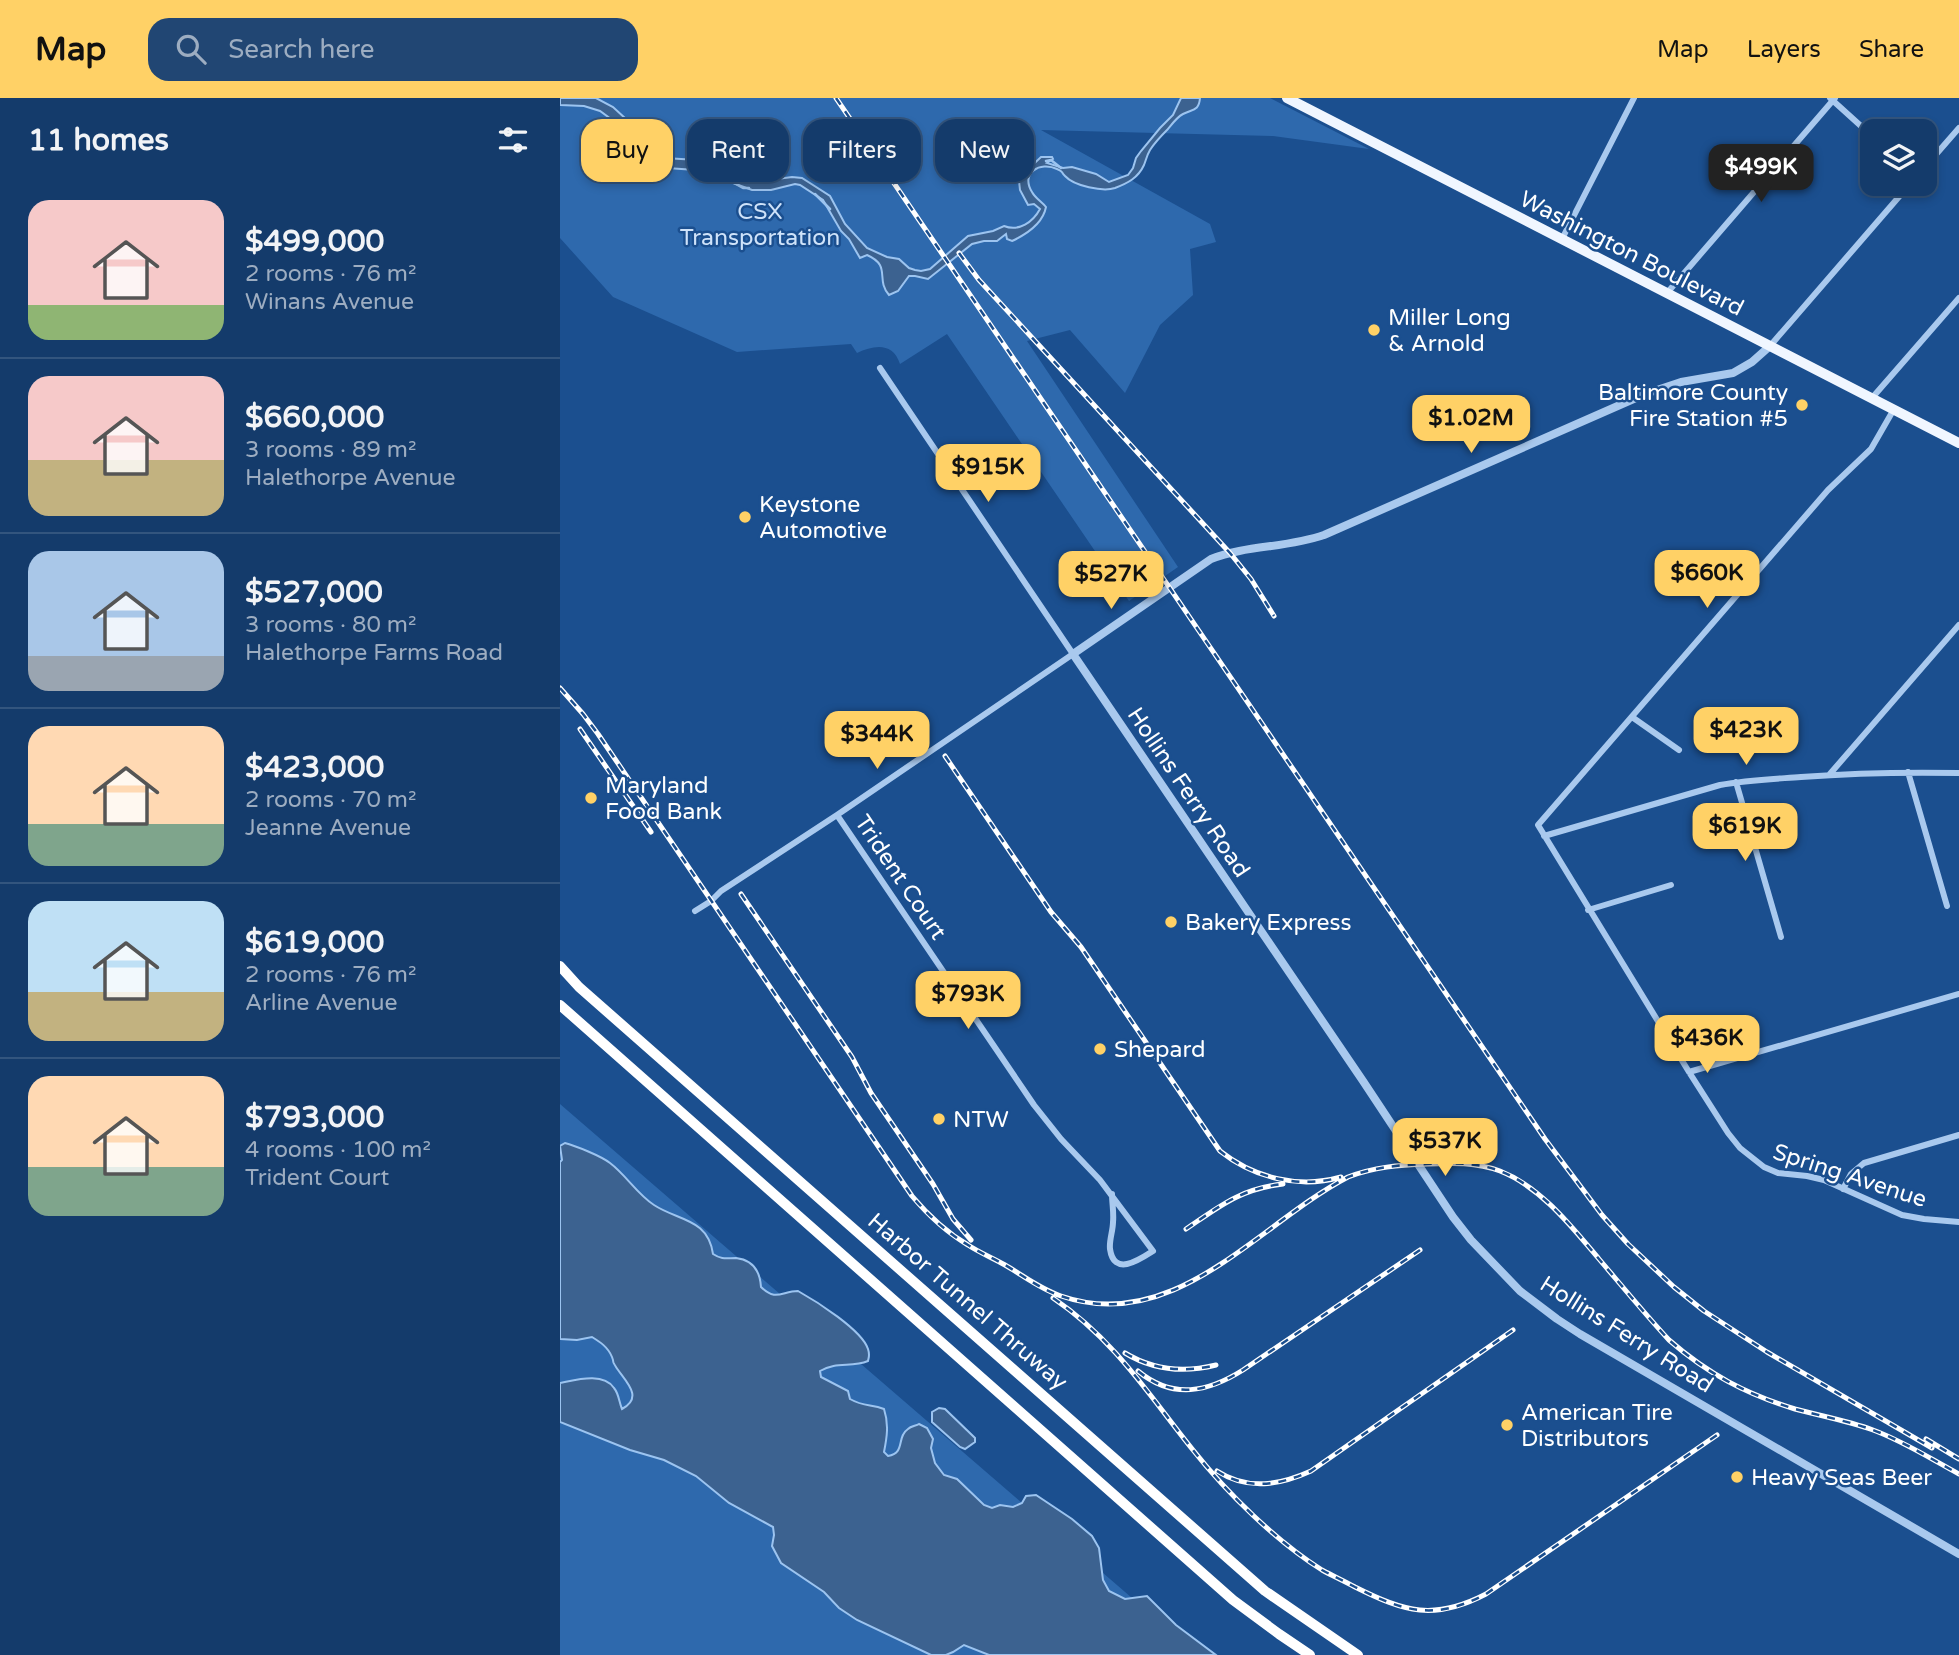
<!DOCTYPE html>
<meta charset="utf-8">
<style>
body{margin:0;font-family:"Varela Round",sans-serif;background:#214673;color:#f1f3f6;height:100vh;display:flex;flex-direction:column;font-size:26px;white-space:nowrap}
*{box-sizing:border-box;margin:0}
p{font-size:23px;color:#9dadc1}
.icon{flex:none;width:38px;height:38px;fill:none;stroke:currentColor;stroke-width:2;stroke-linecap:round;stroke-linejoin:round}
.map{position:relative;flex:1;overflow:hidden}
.drawer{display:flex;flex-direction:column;background:#143b6b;width:560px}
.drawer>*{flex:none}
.top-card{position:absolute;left:21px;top:21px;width:665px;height:63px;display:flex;gap:14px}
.fabs{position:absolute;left:1300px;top:21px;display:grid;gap:14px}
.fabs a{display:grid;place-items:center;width:77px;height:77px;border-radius:14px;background:#143b6b;box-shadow:0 4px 10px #0003,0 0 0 2px #33557e;font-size:35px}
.price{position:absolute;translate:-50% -60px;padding:0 16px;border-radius:14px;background:#ffd166;color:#111;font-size:23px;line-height:46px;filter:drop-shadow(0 2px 4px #0008)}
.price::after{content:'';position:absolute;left:50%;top:42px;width:21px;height:16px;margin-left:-10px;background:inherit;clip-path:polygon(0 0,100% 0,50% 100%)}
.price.selected{background:#222;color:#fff}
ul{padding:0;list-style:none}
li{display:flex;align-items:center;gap:21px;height:175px;padding:0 28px}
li+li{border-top:2px solid #33557e}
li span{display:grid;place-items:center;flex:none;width:196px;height:140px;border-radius:21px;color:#555}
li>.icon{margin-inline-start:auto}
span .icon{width:84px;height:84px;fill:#fffc;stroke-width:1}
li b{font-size:30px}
h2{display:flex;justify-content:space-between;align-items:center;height:84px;padding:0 28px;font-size:30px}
.pill{padding:0 24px;border-radius:21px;background:#143b6b;box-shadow:0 4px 10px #0003,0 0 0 2px #33557e;font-size:24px;line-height:63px}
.pill.selected{background:#ffd166;color:#111}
header{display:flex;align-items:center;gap:42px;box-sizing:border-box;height:98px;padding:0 35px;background:#ffd166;color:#111}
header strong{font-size:33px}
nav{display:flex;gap:38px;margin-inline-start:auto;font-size:24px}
.search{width:490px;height:63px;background:#214673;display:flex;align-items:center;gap:18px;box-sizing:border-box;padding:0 24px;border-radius:21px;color:#9dadc1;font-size:26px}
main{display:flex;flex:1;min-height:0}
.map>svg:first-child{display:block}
.green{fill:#2e69ad}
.water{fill:#3c6290;stroke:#9cc4f0;stroke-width:2}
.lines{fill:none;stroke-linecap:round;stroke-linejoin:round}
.stream{stroke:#9cc4f0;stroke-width:2.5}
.minor{stroke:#a9c9ee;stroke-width:6}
.tertiary{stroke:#a9c9ee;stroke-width:8}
.primary{stroke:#f0f6ff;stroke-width:10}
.motorway{stroke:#fff;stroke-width:10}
.rail-casing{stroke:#fff;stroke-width:5}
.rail{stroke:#1b4f8f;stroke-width:2.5;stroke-dasharray:8;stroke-linecap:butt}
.poi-dot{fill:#ffd166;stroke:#1b4f8f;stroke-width:2.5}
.labels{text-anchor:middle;stroke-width:5;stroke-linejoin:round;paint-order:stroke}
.park-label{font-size:23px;fill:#cfe3fa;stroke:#1b4f8f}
.street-label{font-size:23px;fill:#fff;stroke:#1b4f8f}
.poi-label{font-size:23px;fill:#fff;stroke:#1b4f8f;text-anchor:start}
</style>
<header>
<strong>Map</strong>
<div class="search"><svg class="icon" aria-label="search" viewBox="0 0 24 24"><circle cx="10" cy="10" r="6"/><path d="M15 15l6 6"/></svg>Search here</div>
<nav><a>Map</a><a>Layers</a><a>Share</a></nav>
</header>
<main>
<section class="drawer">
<h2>11 homes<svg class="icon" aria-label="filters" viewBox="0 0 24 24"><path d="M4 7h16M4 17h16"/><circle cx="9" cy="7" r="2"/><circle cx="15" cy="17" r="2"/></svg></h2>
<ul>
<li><span style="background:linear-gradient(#f6c9c9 75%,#8fb573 0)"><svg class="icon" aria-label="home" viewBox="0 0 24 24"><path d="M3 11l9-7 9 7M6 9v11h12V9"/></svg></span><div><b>$499,000</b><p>2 rooms · 76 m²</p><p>Winans Avenue</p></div></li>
<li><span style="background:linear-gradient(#f6c9c9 60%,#c2b280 0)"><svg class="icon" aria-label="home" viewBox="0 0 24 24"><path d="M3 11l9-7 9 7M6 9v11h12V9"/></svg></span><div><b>$660,000</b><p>3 rooms · 89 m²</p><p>Halethorpe Avenue</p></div></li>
<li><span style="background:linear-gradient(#a9c7e8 75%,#9aa5b1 0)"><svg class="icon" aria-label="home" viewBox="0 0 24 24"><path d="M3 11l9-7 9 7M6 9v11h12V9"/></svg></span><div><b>$527,000</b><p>3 rooms · 80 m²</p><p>Halethorpe Farms Road</p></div></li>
<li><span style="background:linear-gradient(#ffd9b3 70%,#7fa58c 0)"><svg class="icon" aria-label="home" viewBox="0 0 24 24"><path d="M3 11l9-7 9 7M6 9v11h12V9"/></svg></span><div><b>$423,000</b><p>2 rooms · 70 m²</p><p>Jeanne Avenue</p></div></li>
<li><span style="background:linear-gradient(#bfe0f5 65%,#c2b280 0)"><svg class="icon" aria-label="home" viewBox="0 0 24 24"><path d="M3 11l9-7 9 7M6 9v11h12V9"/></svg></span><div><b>$619,000</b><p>2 rooms · 76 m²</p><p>Arline Avenue</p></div></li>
<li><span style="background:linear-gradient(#ffd9b3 65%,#7fa58c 0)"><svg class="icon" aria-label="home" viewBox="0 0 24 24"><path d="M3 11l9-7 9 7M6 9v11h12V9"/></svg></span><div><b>$793,000</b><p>4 rooms · 100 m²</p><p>Trident Court</p></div></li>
</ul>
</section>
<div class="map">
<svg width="1399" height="1557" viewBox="0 0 1399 1557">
<rect width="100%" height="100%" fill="#1b4f8f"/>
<path class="green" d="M0,0H710L809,51L713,38L481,32L650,126L656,144L630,151L633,197L600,227L565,295L510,232L467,243L618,469L569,503L387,236L340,266C333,244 314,247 297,255L291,246L177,254L53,199L0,140Z
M0,1006L638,1557H0Z"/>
<path class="water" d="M0,0H36L53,9L67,22L79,42L105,60L153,63L165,68L181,80L195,84L232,79L242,80L270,98L285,126L307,150L327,159L339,161L349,170L355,172L361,173L370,171L408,138L433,133L444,128C459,134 473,124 480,111L474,106L468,107L467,105L460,92L459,83L461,78L481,59H492L493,61L487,65L503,70L512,69L536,76L549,84L568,77L573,70L576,60L581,53L600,30L613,17L621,0H640C639,13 633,11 623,16C617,19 612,26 608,31C601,38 595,44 590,52C587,57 586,62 584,67C578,80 568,85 555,90C543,94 514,88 505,78C500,73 504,74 497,71C480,63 460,75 472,94C475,100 482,104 486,109C483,125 467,136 452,143L447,141L446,136L437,143H424L412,146L368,181L355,178H349L338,193L329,197C315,181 332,168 307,157L300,160L289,141L281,133L263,102L240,87L235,86L211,92H192L173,85L150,73L107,70L76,53L59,27L40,13L24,8L0,7Z
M5,1045C16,1048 41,1058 50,1065C66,1077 77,1096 94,1107C118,1123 148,1120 153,1156C162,1162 167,1160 176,1160C194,1162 200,1174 201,1189C216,1204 222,1193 238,1193C256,1203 302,1232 308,1251C310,1257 309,1258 308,1263C291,1270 277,1263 260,1273L261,1279L288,1293L290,1301C304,1309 311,1306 324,1311C329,1326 327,1339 324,1354L328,1358C346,1355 336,1339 348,1331C351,1328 356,1328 359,1326L367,1330L373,1341L371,1350L375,1365L384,1377L397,1381L424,1407L432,1410L440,1407L453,1409L462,1405L466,1398L476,1397L512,1421L532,1438L539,1450L543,1482L549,1493L565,1501L587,1498L616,1527L656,1557H429L404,1547L393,1554L386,1557H371L297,1522L279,1510L264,1494L221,1465L212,1448L214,1437L213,1429L169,1405L136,1378L104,1362L70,1352L0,1324V1285C16,1282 43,1274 54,1290C59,1296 59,1304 62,1311C85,1299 64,1282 56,1269C51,1261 55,1267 52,1259C48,1249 40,1244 32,1239L17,1242L0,1241V1064L2,1062L0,1048Z
M379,1310L385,1311L415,1340V1344L405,1351L400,1349L372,1324V1314Z"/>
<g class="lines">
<path class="stream" d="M54,22L69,42
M75,50L92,65L107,70
M486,63L491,62L501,70
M167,81L183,90H189
M255,96L270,111"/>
<path class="minor" d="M1270,0L1312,38
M1365,69L1399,30
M1002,141L1074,0
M1107,195L1275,0
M1210,248L1350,86
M1312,300L1399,200
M1334,311L1311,351L1268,392L978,727L1129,974L1168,1035L1180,1050L1204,1069L1218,1075L1247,1078L1264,1082L1342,1117L1364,1121L1399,1124
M1072,619L1119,652
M1348,674L1387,808
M1269,677L1399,527
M1176,684L1221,839
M277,717L474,1007L501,1041L540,1082L593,1153C579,1162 554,1179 550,1151C549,1142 553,1133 553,1124C554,1115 552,1105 552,1096
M984,738L1160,687C1187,682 1214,681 1241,679C1294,675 1346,674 1399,675
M1028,812L1111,787
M135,813L151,803L161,793L277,717L513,556L320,270
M1129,974L1399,896
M1283,1091L1291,1076L1304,1065L1399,1037"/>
<path class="tertiary" d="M1210,248L1192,264L1173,275L1121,284L1085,296L764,437C727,450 686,447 651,461L513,556L803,983L893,1119L911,1142L960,1193L997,1221L1020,1236L1399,1456"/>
<path class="primary" d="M727,0L1399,345"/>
<path class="motorway" d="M0,868L19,889L705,1493L798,1557
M0,907L673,1502L719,1536L750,1557"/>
<defs>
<path id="rail" d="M276,0L985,1041L1042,1117L1068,1146L1114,1189L1144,1213L1207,1254L1372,1350
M399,155L419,182L670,455L691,481L714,518
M0,590L23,616L38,636L352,1098C368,1117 386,1134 408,1147C420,1155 433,1160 445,1167C464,1178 480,1191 501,1198C615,1237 698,1126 788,1079C814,1069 839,1067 867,1066C892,1065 916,1064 940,1073C981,1089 1012,1129 1039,1161C1062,1188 1085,1216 1109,1242C1148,1276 1186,1296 1235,1311C1261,1318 1288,1323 1313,1332C1343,1343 1371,1361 1399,1376
M20,631L91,734
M385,658L491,814L521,849L660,1053C694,1080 739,1091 781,1079
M181,796L292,959L311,995L373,1086L393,1121L411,1142
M626,1131C660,1108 680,1091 723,1086
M493,1200C555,1242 588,1296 633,1352C667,1395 716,1443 762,1472C773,1478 784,1483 795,1489C845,1514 874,1523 926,1496L1157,1337
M565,1255C593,1272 624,1275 656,1267
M578,1273C613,1302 648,1294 683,1272L860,1152
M1366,1341L1399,1361
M657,1373C688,1393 720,1387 751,1373L953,1232"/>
</defs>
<use href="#rail" class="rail-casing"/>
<use href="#rail" class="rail"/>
</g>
<g class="poi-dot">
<circle cx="814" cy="232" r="7"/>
<circle cx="1242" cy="307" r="7"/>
<circle cx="185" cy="419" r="7"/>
<circle cx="31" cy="700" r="7"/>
<circle cx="611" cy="824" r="7"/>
<circle cx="540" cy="951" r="7"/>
<circle cx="379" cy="1021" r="7"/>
<circle cx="947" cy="1327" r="7"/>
<circle cx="1177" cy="1379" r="7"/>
</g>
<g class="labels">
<g class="park-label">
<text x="200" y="121">CSX<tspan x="200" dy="26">Transportation</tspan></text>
</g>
<g class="street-label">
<text transform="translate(1072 155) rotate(27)" y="8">Washington Boulevard</text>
<text transform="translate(629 694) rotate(56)" y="8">Hollins Ferry Road</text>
<text transform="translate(341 779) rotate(56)" y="8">Trident Court</text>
<text transform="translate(1290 1077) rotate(18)" y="8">Spring Avenue</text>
<text transform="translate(408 1203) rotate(41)" y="8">Harbor Tunnel Thruway</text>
<text transform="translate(1067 1236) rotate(32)" y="8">Hollins Ferry Road</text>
</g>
<g class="poi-label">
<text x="828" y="227">Miller Long<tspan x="828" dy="26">&amp; Arnold</tspan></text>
<text x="1228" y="302" text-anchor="end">Baltimore County<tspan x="1228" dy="26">Fire Station #5</tspan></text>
<text x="199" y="414">Keystone<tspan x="199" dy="26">Automotive</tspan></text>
<text x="45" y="695">Maryland<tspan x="45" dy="26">Food Bank</tspan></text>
<text x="625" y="832">Bakery Express</text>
<text x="554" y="959">Shepard</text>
<text x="393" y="1029">NTW</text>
<text x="961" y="1322">American Tire<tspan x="961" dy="26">Distributors</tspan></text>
<text x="1191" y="1387">Heavy Seas Beer</text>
</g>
</g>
</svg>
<div class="fabs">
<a><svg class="icon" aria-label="layers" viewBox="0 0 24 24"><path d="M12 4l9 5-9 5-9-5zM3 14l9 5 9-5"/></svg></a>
</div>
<b class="price selected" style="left:1201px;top:106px">$499K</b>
<b class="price" style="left:911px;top:357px">$1.02M</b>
<b class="price" style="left:428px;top:406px">$915K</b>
<b class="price" style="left:1147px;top:512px">$660K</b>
<b class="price" style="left:551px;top:513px">$527K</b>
<b class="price" style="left:1186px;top:669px">$423K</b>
<b class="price" style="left:317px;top:673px">$344K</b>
<b class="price" style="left:1185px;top:765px">$619K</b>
<b class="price" style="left:408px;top:933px">$793K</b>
<b class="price" style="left:1147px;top:977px">$436K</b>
<b class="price" style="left:885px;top:1080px">$537K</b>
<div class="top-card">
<a class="pill selected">Buy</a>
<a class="pill">Rent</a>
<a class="pill">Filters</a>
<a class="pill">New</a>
</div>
</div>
</main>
